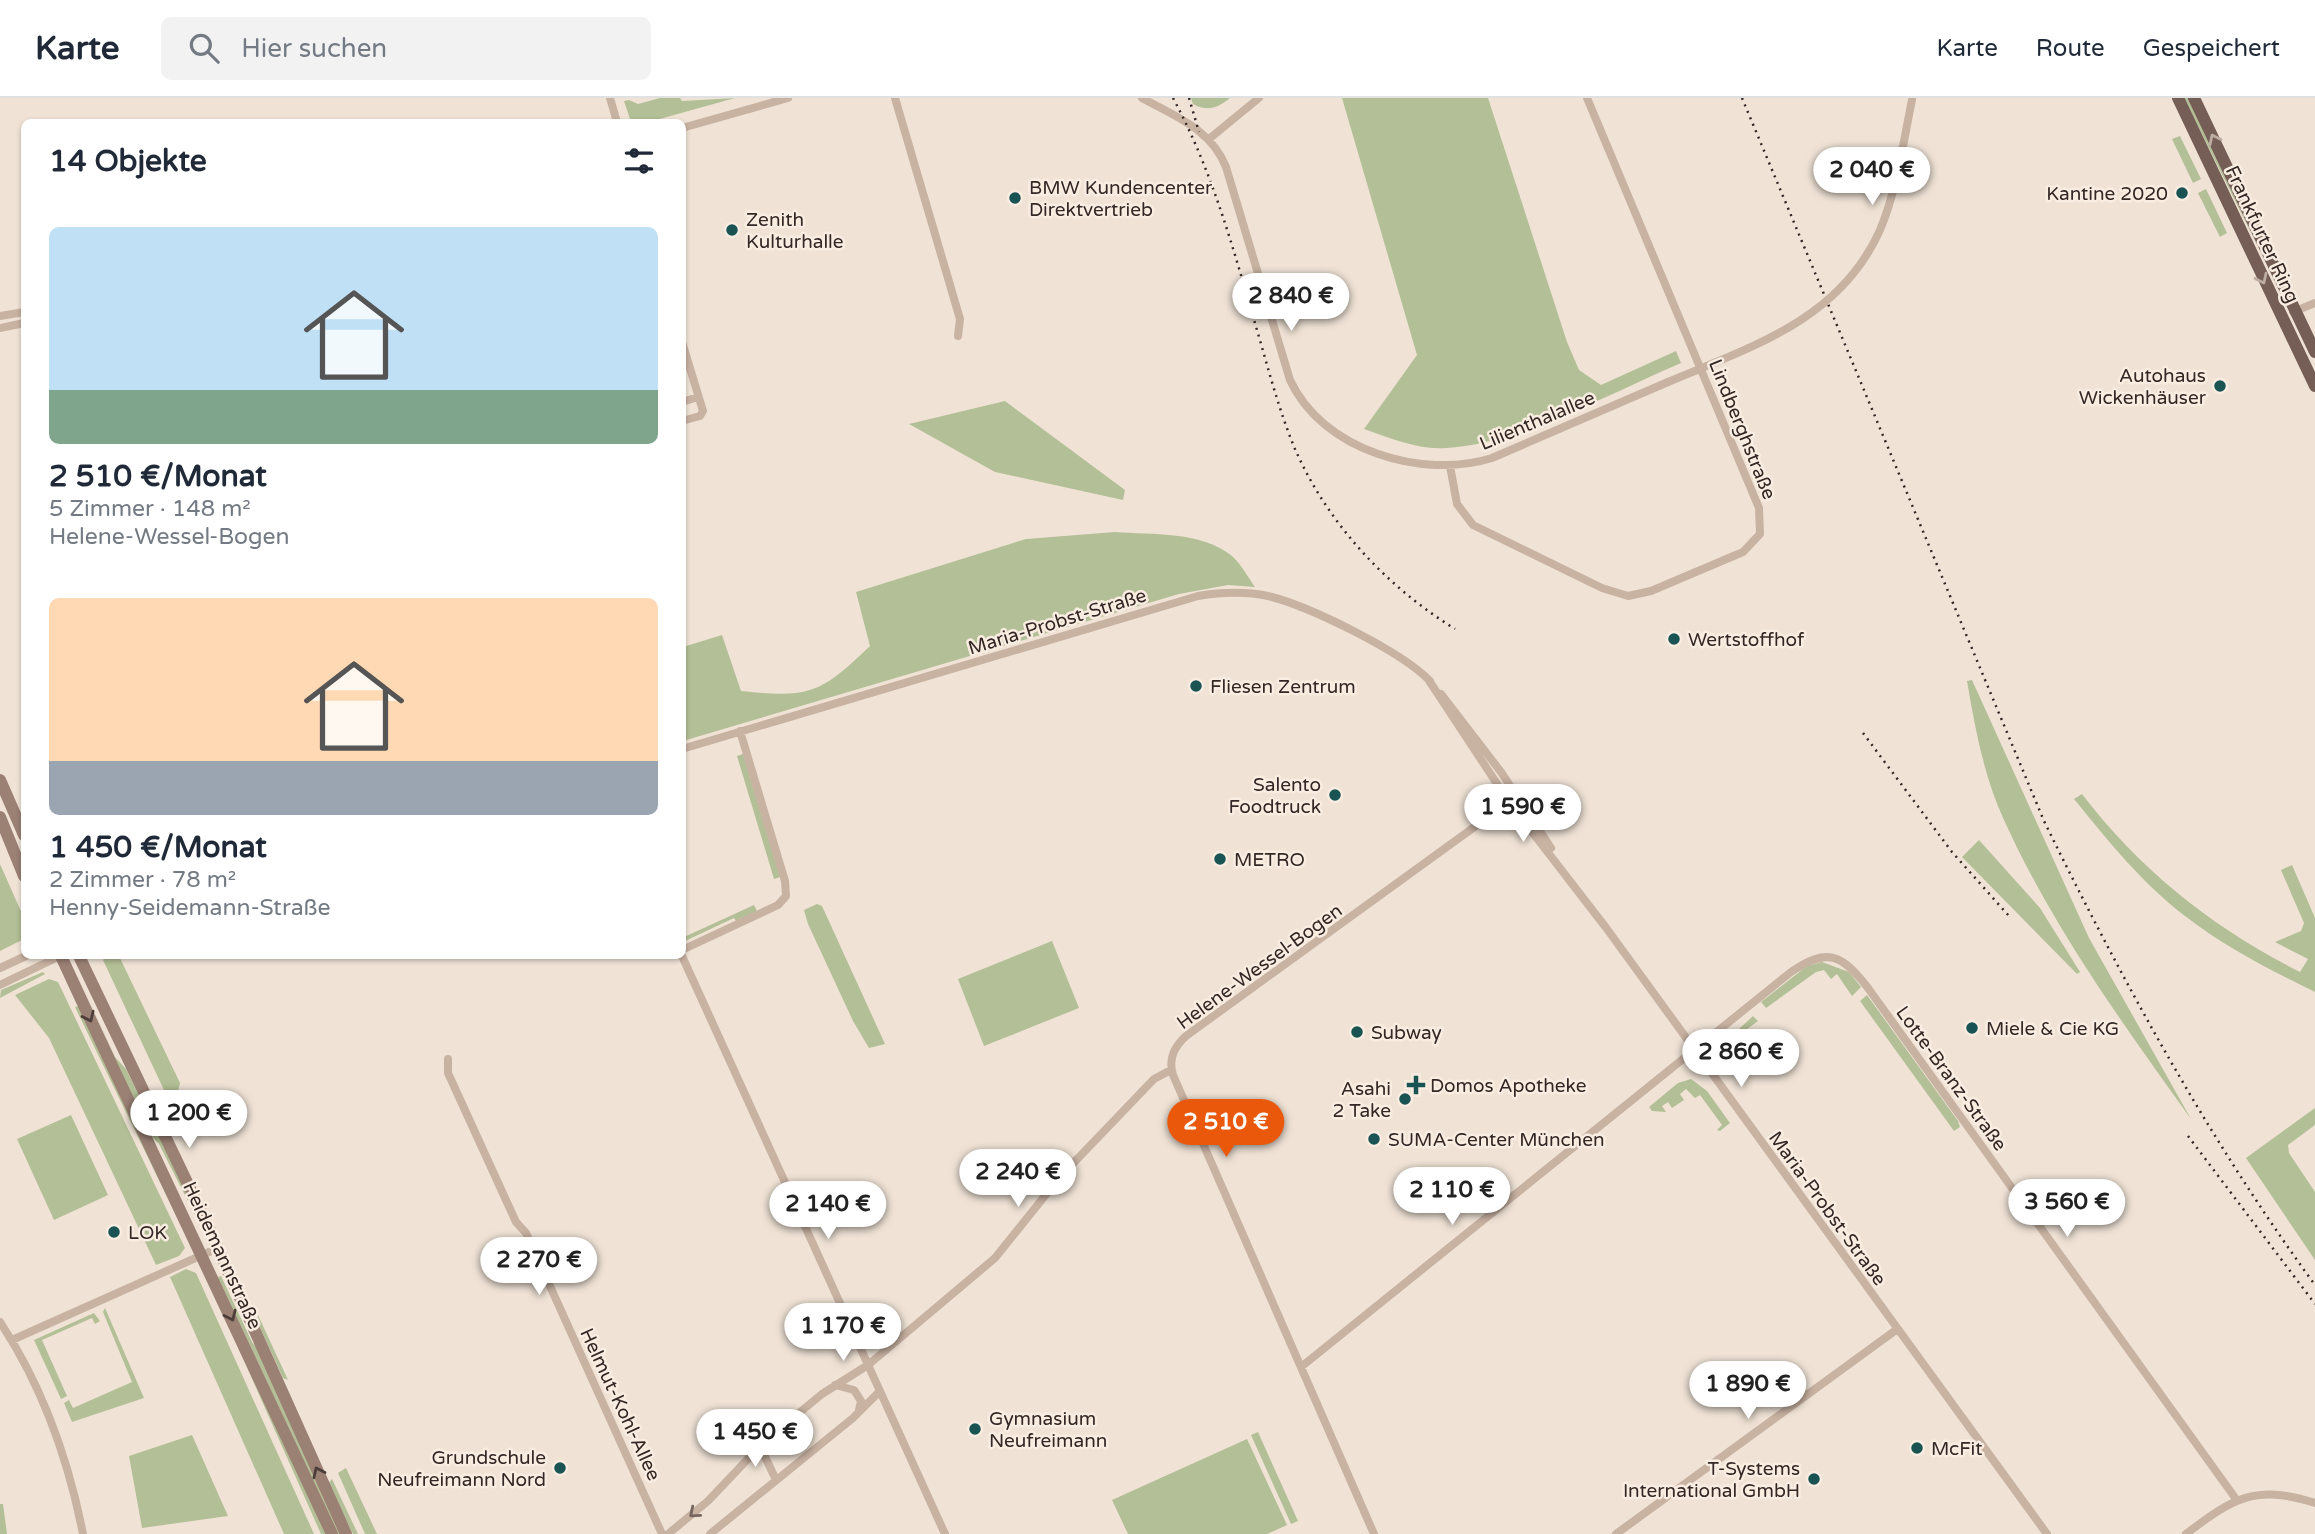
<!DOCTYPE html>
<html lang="de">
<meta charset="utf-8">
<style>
body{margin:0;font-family:"Varela Round",sans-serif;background:#f2f2f3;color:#1f2937;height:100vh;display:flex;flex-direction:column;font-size:26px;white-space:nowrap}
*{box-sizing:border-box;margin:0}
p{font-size:23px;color:#747a83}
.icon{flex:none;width:38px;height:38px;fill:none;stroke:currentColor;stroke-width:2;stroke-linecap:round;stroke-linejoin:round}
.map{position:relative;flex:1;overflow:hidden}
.side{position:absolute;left:21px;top:21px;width:665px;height:840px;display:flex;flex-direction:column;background:#fff;border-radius:10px;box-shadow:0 2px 5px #0004}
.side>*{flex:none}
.price{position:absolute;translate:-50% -60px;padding:0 16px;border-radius:24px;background:#fff;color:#222;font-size:23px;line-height:46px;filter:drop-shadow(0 2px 4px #0008)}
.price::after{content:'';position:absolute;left:50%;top:42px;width:21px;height:16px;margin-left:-10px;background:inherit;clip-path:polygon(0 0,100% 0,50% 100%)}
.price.active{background:#ea580c;color:#fff}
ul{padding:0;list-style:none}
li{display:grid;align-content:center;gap:14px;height:371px;padding:0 28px}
li span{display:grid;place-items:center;height:217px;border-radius:10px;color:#555}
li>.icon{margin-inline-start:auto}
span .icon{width:126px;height:126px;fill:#fffc;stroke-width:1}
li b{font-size:30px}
h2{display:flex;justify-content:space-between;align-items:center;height:84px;padding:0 28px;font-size:30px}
header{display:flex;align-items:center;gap:42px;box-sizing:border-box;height:98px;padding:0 35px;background:#fff;border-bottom:2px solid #e0e1e3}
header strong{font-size:33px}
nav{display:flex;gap:38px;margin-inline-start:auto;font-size:24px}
.search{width:490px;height:63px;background:#f2f2f3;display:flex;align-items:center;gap:18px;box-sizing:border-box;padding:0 24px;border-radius:10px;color:#747a83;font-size:26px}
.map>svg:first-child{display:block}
.green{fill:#b3bf96}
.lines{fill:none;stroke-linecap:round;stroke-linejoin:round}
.minor{stroke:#c8b2a2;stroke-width:8}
.secondary{stroke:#9b8074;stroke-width:12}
.primary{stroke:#755e55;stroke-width:12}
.rail{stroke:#332825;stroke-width:2.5;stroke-dasharray:2 5;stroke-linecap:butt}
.minor-bridge{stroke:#c8b2a2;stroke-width:8}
.oneway{stroke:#beada3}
.oneway2{stroke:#4d3e39}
.oneway3{stroke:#76665d}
.poi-dot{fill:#1a5354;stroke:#f9ede2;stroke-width:2.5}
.labels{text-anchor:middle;stroke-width:5;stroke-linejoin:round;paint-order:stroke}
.poi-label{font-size:19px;fill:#332825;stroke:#f9ede2;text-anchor:start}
.street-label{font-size:19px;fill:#332825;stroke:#f9ede2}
</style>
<header>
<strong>Karte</strong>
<div class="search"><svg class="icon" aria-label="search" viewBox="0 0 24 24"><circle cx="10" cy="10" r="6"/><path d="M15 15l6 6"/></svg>Hier suchen</div>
<nav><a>Karte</a><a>Route</a><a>Gespeichert</a></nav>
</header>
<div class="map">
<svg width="2315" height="1436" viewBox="0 0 2315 1436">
<rect width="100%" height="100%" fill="#f0e3d6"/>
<path class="green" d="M660,0H680L682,3L735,0L649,24H631L624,3L629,2L638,6Z
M1191,0H1230C1218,10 1207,14 1193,6Z
M1342,0H1488L1567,244L1579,272L1601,287L1676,253L1681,265C1615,293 1517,347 1446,350C1418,352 1390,340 1364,331L1417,257Z
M2184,0H2188L2258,149Z
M2180,38L2201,81L2193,85L2172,41Z
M2206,91L2227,135L2220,139L2198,95Z
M1005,303L1125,392L1123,402L995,374L909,326Z
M1115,434C1152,437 1202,433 1232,458C1241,466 1248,479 1255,489L1228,487L1179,496L683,643V549L722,537L741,593C810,600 820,596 870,548L856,494L1026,441Z
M1972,582L2089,840L2191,1021C2123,926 2053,830 2004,722C1984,679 1975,630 1967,583Z
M743,656L780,779L774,781L737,658Z
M2082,696C2141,773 2213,830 2300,874L2308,861L2275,844L2301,833L2304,825L2281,772L2292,767L2315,820V894C2270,872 2225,849 2185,818C2142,785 2108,743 2074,701Z
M1979,742L2040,810L2080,874L2077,876L1962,759Z
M0,766L24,820V841L0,853Z
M817,806L822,808L885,946L869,950L853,923L808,826L804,812Z
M754,807L757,813L736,823L734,820L683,844L682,840Z
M1052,843L1079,910L984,948L958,881Z
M106,858H119L180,985L178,993L164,992L103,862Z
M1822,864L1849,874L1861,889L1852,898L1837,876L1831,881L1824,872L1816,874L1766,910L1761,904L1807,868Z
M43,874L45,876L0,900L1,892Z
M77,876L115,959L126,971L202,1126L200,1127L159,1046L149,1035Z
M49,881L58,884L185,1150L179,1158L156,1167L49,940L15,897Z
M1867,897L1958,1023L1960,1029L1954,1033L1860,903Z
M79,908L184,1134L75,909Z
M1753,918L1758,923L1735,940L1739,946L1727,955L1732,963L1727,967L1724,957L1725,944Z
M1691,981L1707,993L1730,1025L1720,1033L1717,1032L1722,1027L1700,997L1695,1000L1686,991L1680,996L1684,1002L1672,1010L1668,1004L1662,1008L1666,1014L1652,1013L1649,1009L1678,985Z
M2315,1010V1027L2288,1047L2289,1055L2315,1094V1162L2246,1060Z
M71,1017L108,1097L54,1122L17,1041Z
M186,1171L196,1175L314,1436H284L170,1179Z
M221,1178L252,1244L259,1252L342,1436H338L218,1179Z
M105,1210L144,1300L72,1324L64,1305L69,1302L73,1310L132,1284L103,1214Z
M221,1211L328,1436H321Z
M94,1215L100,1223L95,1226L92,1220L42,1242L67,1298L61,1301L34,1242Z
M258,1217L288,1282L283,1280L257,1223Z
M1258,1334L1298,1423L1291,1426L1251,1337Z
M192,1337L228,1418L142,1430L129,1358Z
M1247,1341L1287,1427L1267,1436H1128L1112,1402Z
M346,1370L377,1436H365L338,1375Z
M332,1381L358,1436H353L328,1386Z
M0,1406H3L7,1436H0Z"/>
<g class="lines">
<path class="minor" d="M610,0L617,24
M895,0L960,221L958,238
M1142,0C1176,19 1211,31 1226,69L1290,282C1322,352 1422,382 1492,360L1668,284
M682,30L788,0
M1209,41L1259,0
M2293,214L2315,205
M0,218L24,214
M0,230L24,225
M682,244L703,313L700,318L682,323
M682,304L698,299
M1450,368L1457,406L1473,427L1602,490L1628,498L1651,493L1743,454L1760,436L1759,410L1587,0
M1428,581L1509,704L1607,831L2047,1436
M1441,596L1501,674L1551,750
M682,651L1198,498C1222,494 1244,493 1268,498C1309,508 1401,553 1430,583
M682,852L778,807L786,798L785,783L740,633
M682,858L945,1436
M0,870L26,858
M0,887L60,858
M448,961V975L516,1124L526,1135L662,1436
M0,1224C43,1289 68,1360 83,1436
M12,1242L218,1150
M1301,1269L1791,874C1827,849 1842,856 1868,890L2236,1401
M835,1287L854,1292L861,1303L859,1312
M760,1348L776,1382
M668,1436L708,1403L764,1344L822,1296L868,1267L995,1160L1060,1079L1154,981L1171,972
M710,1436L853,1320L880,1293
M1374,1436L1173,977C1168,961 1174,949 1186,938L1513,701
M1616,1436L1896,1232
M2186,1436C2233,1400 2255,1386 2315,1405"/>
<path class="secondary" d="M0,682L24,737
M0,719L24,778
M61,858C150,1051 243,1242 332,1436
M79,858L206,1124L346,1436"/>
<path class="primary" d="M2178,0L2315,288
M2194,0L2315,254"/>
<path class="rail" d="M1173,0C1214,76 1235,157 1259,239C1270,277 1280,315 1295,351C1328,426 1386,488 1455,531
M1189,0L1199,34
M1742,0L2044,723C2123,884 2209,1042 2315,1187
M1863,635L1952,754L2009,818
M2188,1038L2315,1206"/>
<path class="minor-bridge" d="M1668,284C1751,249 1840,222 1880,132C1897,92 1903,45 1912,2"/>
</g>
<defs><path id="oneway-chevron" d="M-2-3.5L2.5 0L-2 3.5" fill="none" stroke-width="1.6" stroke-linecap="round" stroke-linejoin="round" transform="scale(1.75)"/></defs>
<g class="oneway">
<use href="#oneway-chevron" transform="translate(2214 41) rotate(-116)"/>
<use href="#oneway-chevron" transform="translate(2262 181) rotate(65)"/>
</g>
<g class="oneway2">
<use href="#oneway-chevron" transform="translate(89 919) rotate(65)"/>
<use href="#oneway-chevron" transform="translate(231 1218) rotate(65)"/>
<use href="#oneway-chevron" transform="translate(318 1374) rotate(-115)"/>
</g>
<use class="oneway3" href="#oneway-chevron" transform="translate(694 1415) rotate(140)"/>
<g class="poi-dot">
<circle cx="2182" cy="95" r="7"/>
<circle cx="1015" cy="100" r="7"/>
<circle cx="732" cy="132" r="7"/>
<circle cx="2220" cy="288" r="7"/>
<circle cx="1674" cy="541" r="7"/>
<circle cx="1196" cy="588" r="7"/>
<circle cx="1335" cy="697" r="7"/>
<circle cx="1220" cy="761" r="7"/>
<circle cx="1972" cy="930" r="7"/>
<circle cx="1357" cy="934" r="7"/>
<path d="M1412.5 976.5h7v7h7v7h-7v7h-7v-7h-7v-7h7z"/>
<circle cx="1405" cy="1001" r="7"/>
<circle cx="1374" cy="1041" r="7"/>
<circle cx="114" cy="1134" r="7"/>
<circle cx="975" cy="1331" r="7"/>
<circle cx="1917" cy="1350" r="7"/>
<circle cx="560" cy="1370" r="7"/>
<circle cx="1814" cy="1381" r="7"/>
</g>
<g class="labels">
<g class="poi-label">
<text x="1029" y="96">BMW Kundencenter<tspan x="1029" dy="22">Direktvertrieb</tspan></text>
<text x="2168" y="102" text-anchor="end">Kantine 2020</text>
<text x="746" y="128">Zenith<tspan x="746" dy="22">Kulturhalle</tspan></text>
<text x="2206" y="284" text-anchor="end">Autohaus<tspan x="2206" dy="22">Wickenhäuser</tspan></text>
<text x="1688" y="548">Wertstoffhof</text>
<text x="1210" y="595">Fliesen Zentrum</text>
<text x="1321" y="693" text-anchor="end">Salento<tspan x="1321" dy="22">Foodtruck</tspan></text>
<text x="1234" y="768">METRO</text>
<text x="1986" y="937">Miele &amp; Cie KG</text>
<text x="1371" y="941">Subway</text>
<text x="1430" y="994">Domos Apotheke</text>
<text x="1391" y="997" text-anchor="end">Asahi<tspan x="1391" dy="22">2 Take</tspan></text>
<text x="1388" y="1048">SUMA-Center München</text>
<text x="128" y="1141">LOK</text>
<text x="989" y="1327">Gymnasium<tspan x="989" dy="22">Neufreimann</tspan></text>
<text x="1931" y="1357">McFit</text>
<text x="546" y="1366" text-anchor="end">Grundschule<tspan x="546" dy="22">Neufreimann Nord</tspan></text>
<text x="1800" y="1377" text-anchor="end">T-Systems<tspan x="1800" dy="22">International GmbH</tspan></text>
</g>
<g class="street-label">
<text transform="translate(2263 136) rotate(65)" y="7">Frankfurter Ring</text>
<text transform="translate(1537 322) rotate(-23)" y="7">Lilienthalallee</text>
<text transform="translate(1743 331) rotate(68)" y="7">Lindberghstraße</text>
<text transform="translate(1057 523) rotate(-17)" y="7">Maria-Probst-Straße</text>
<text transform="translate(1259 868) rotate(-36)" y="7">Helene-Wessel-Bogen</text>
<text transform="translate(1952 980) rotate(54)" y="7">Lotte-Branz-Straße</text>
<text transform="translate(1828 1110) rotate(54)" y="7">Maria-Probst-Straße</text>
<text transform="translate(223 1157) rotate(65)" y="7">Heidemannstraße</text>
<text transform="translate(621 1306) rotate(65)" y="7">Helmut-Kohl-Allee</text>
</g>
</g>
</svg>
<b class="price" style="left:1872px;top:109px">2 040 €</b>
<b class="price" style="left:1291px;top:235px">2 840 €</b>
<b class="price" style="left:1523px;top:746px">1 590 €</b>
<b class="price" style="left:1741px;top:991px">2 860 €</b>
<b class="price" style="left:189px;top:1052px">1 200 €</b>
<b class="price active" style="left:1226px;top:1061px">2 510 €</b>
<b class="price" style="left:1018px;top:1111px">2 240 €</b>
<b class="price" style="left:1452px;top:1129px">2 110 €</b>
<b class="price" style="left:2067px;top:1141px">3 560 €</b>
<b class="price" style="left:828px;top:1143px">2 140 €</b>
<b class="price" style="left:539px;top:1199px">2 270 €</b>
<b class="price" style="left:843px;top:1265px">1 170 €</b>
<b class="price" style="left:1748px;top:1323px">1 890 €</b>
<b class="price" style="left:755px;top:1371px">1 450 €</b>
<section class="side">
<h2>14 Objekte<svg class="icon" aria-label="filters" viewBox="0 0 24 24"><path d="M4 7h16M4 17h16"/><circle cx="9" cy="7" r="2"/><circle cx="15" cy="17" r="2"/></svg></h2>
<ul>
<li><span style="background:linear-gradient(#bfe0f5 75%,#7fa58c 0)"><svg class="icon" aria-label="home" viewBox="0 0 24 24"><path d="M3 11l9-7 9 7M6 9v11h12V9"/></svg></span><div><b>2 510 €/Monat</b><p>5 Zimmer · 148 m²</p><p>Helene-Wessel-Bogen</p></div></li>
<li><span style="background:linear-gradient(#ffd9b3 75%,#9aa5b1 0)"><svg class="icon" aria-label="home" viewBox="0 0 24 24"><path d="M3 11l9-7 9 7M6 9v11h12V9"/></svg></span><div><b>1 450 €/Monat</b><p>2 Zimmer · 78 m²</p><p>Henny-Seidemann-Straße</p></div></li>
</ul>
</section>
</div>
